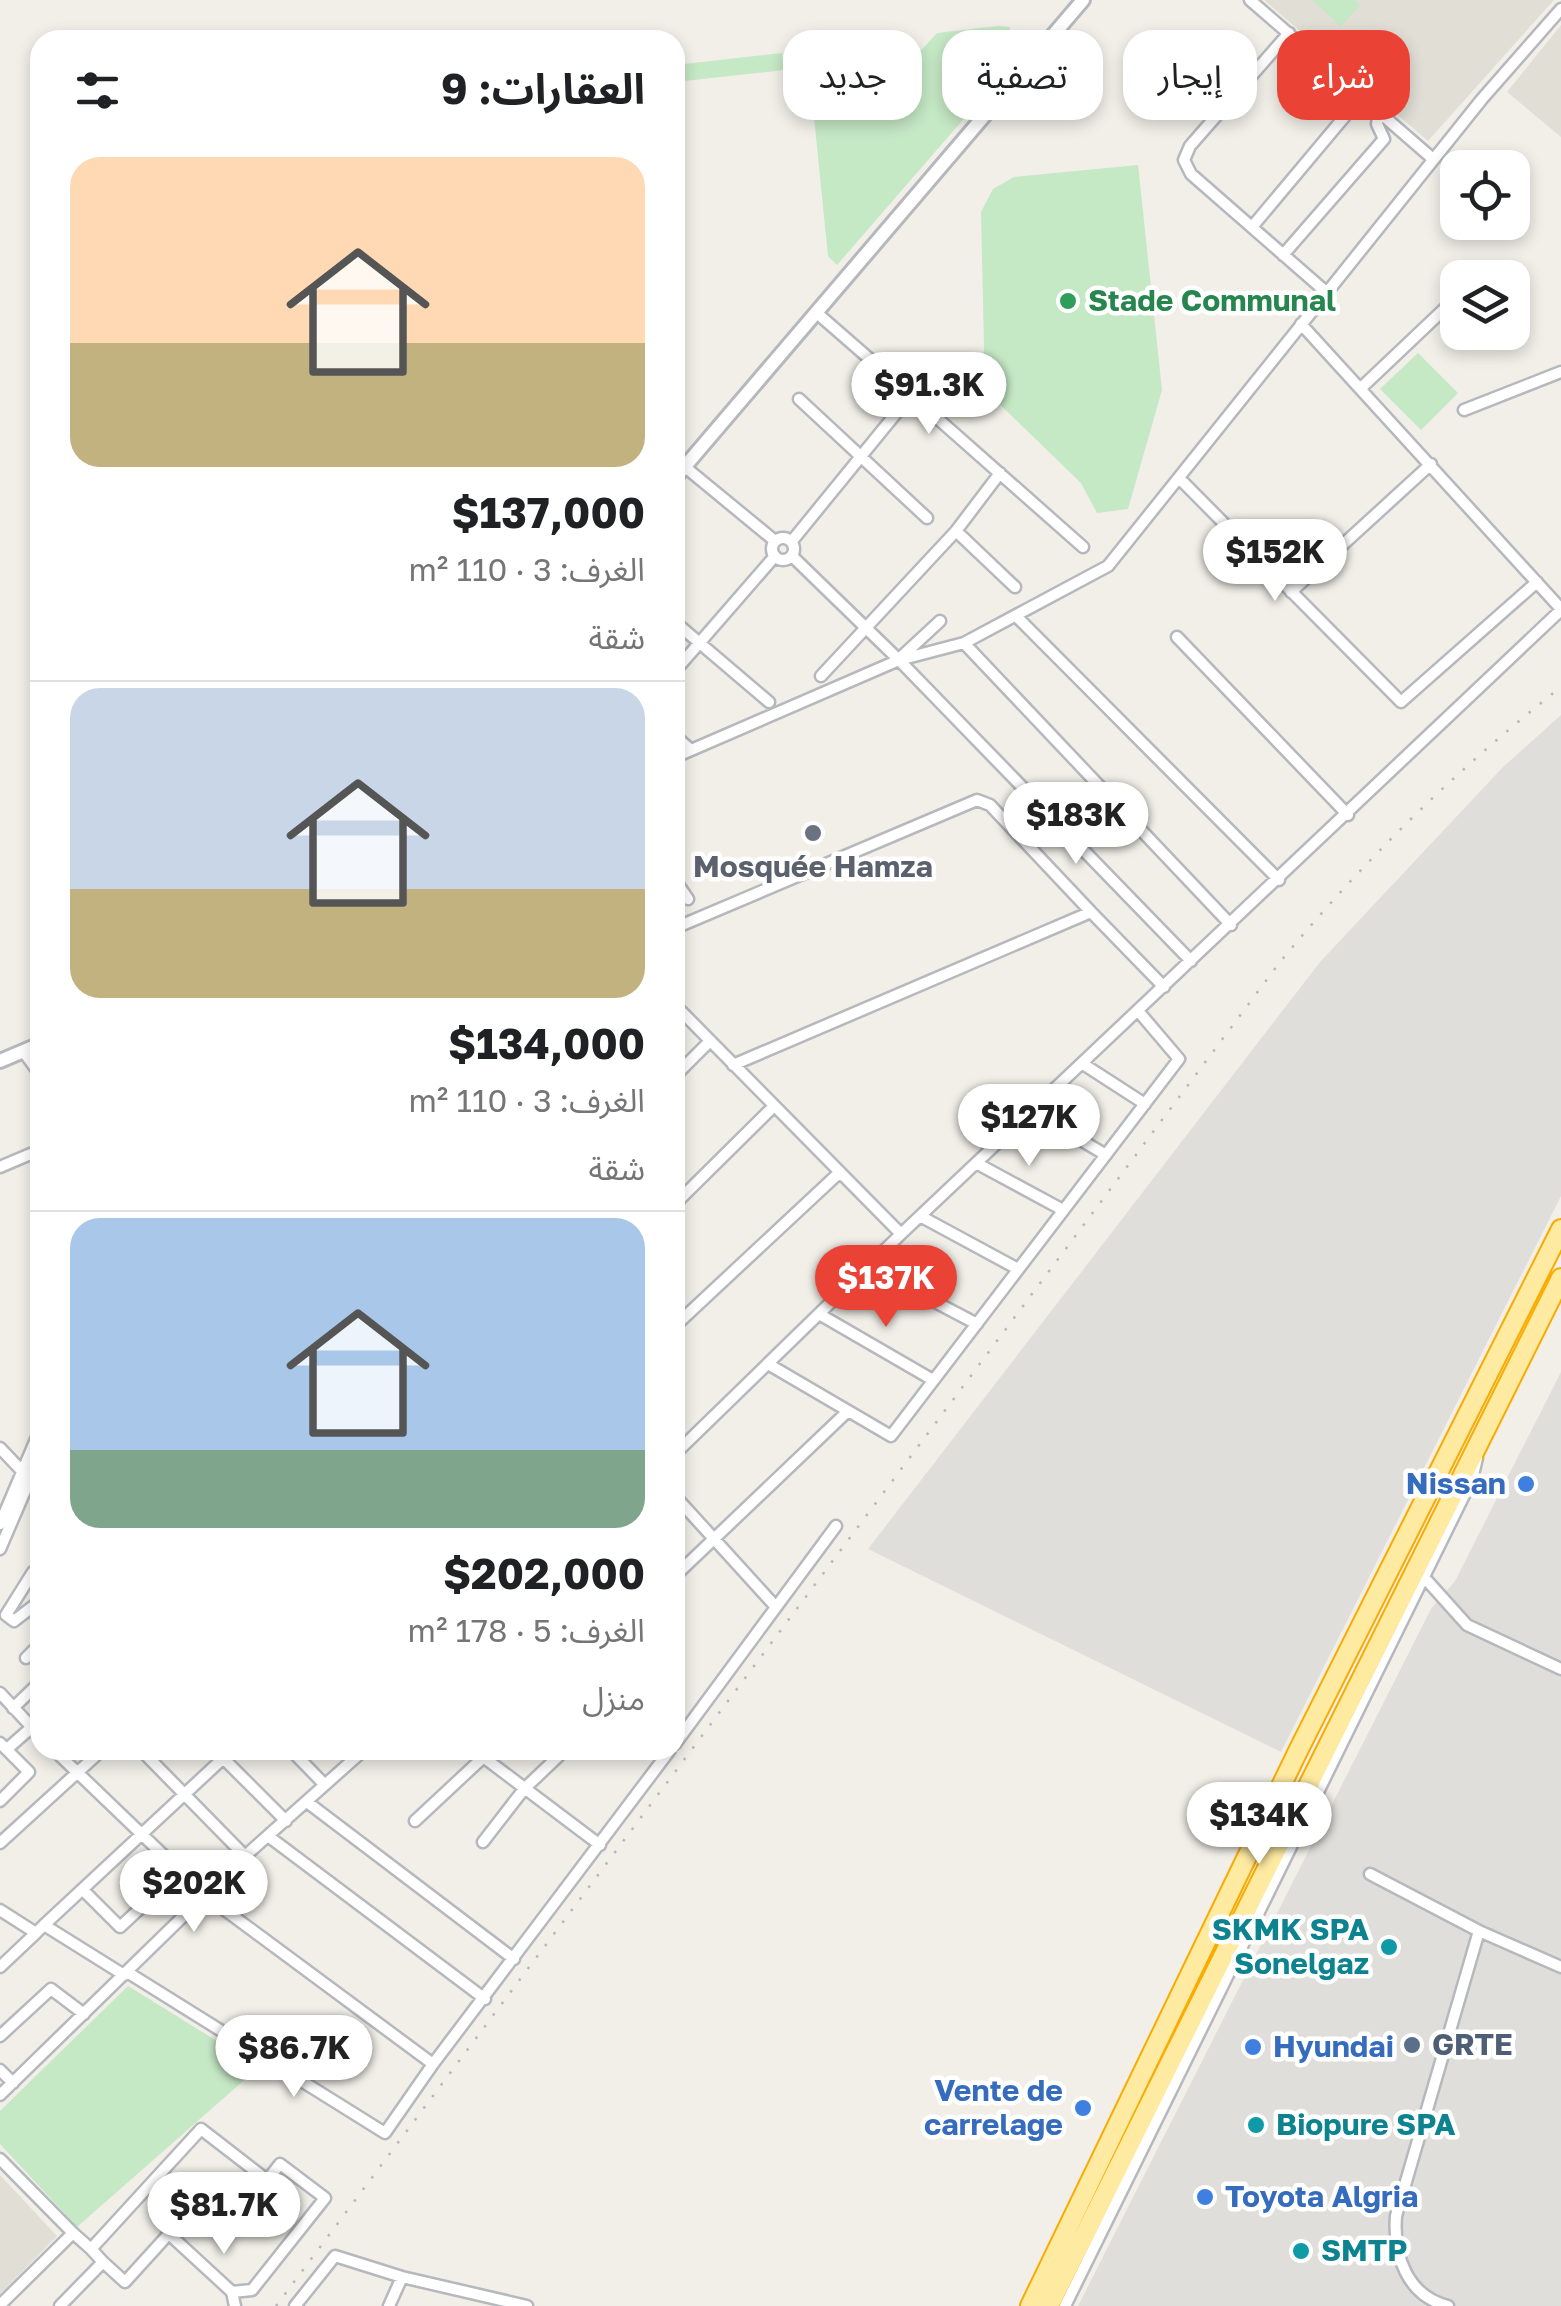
<!DOCTYPE html>
<html lang="ar">
<meta charset="utf-8">
<style>
body{margin:0;font-family:"Golos Text","Noto Sans Arabic",sans-serif;background:#f2f2f2;color:#202124;direction:rtl;height:100vh;display:flex;flex-direction:column;font-size:38px;white-space:nowrap}
*{box-sizing:border-box;margin:0}
p{font-size:32px;color:#757577}
.icon{flex:none;width:55px;height:55px;fill:none;stroke:currentColor;stroke-width:2;stroke-linecap:round;stroke-linejoin:round}
.map{position:relative;flex:1;overflow:hidden;direction:ltr}
.panel{position:absolute;left:30px;top:30px;width:655px;height:1730px;display:flex;flex-direction:column;background:#fff;border-radius:30px;box-shadow:0 5px 15px #0003;direction:rtl}
.panel>*{flex:none}
.top-card{position:absolute;left:715px;top:30px;width:695px;height:90px;direction:rtl;display:flex;gap:20px}
.tools{position:absolute;left:1440px;top:150px;display:grid;gap:20px}
.tools a{display:grid;place-items:center;width:90px;height:90px;border-radius:20px;background:#fff;box-shadow:0 5px 15px #0003;font-size:50px}
.price{position:absolute;translate:-50% -85px;padding:0 22px;border-radius:35px;background:#fff;color:#222;font-size:32px;line-height:65px;filter:drop-shadow(0 2px 5px #0008)}
.price::after{content:'';position:absolute;left:50%;top:60px;width:30px;height:22px;margin-left:-15px;background:inherit;clip-path:polygon(0 0,100% 0,50% 100%)}
.price.active{background:#ea4335;color:#fff}
ul{padding:0;list-style:none}
li{display:grid;align-content:center;gap:20px;height:530px;padding:0 40px}
li+li{border-top:2px solid #e0e0e0}
li span{display:grid;place-items:center;height:310px;border-radius:30px;color:#555}
li>.icon{margin-inline-start:auto}
span .icon{width:180px;height:180px;fill:#fffc;stroke-width:1}
li b{font-size:42px}
h2{display:flex;justify-content:space-between;align-items:center;height:120px;padding:0 40px;font-size:42px}
.chip{padding:0 35px;border-radius:30px;background:#fff;box-shadow:0 5px 15px #0003;font-size:35px;line-height:90px}
.chip.active{background:#ea4335;color:#fff}
.map>svg:first-child{display:block}
.industrial{fill:#e0deda}
.education{fill:#e1ded6}
.green{fill:#c5e8c5}
.lines{fill:none;stroke-linecap:round;stroke-linejoin:round}
.minor-casing{stroke:#b5b8bc;stroke-width:15}
.tertiary-casing{stroke:#b5b8bc;stroke-width:18}
.trunk-casing{stroke:#f9ab00;stroke-width:22}
.minor{stroke:#fff;stroke-width:10}
.tertiary{stroke:#fff;stroke-width:12}
.trunk{stroke:#feeaa1;stroke-width:18}
.rail{stroke:#b6b7b8;stroke-width:2.5;stroke-dasharray:2.5 12;stroke-linecap:butt}
.leisure-dot{fill:#2e9e5b;stroke:#fff;stroke-width:4}
.worship-dot{fill:#6b7280;stroke:#fff;stroke-width:4}
.shop-dot{fill:#3f7fe0;stroke:#fff;stroke-width:4}
.culture-dot{fill:#0f9aa8;stroke:#fff;stroke-width:4}
.service-dot{fill:#5c6f8a;stroke:#fff;stroke-width:4}
.labels{text-anchor:middle;stroke-width:9;stroke-linejoin:round;paint-order:stroke}
.leisure-label{font-size:30px;font-weight:bold;fill:#27864d;stroke:#fff;text-anchor:start}
.worship-label{font-size:30px;font-weight:bold;fill:#5b616d;stroke:#fff}
.shop-label{font-size:30px;font-weight:bold;fill:#366cbe;stroke:#fff;text-anchor:end}
.culture-label{font-size:30px;font-weight:bold;fill:#0d838f;stroke:#fff;text-anchor:start}
.service-label{font-size:30px;font-weight:bold;fill:#4e5e75;stroke:#fff;text-anchor:start}
</style>
<div class="map">
<svg width="1561" height="2306" viewBox="0 0 1561 2306">
<rect width="100%" height="100%" fill="#f1efe8"/>
<path class="industrial" d="M1561,715V1196L1281,1752L868,1549L1320,962L1503,767Z
M1561,1372V2306H1078L1431,1609L1455,1581Z"/>
<path class="education" d="M1264,0H1554L1428,141Z
M1561,25V137L1507,92Z
M0,2175L57,2236L0,2294Z"/>
<path class="green" d="M1312,0H1355L1360,5L1341,26Z
M998,26L1010,27L1013,62L837,265L828,256L807,48L840,44L855,61L916,56L937,33Z
M782,53L784,70L675,82V65Z
M1138,165L1162,390L1128,509L1097,513L1081,483L985,390L981,212L993,189L1014,177Z
M1418,353L1458,393L1421,430L1380,389Z
M128,1986L259,2067L77,2227L0,2144V2111Z"/>
<g class="lines">
<defs>
<path id="minor" d="M1250,0L1433,159
M1289,33L1190,146L1184,160L1191,174L1326,292
M1252,227L1361,97
M1283,255L1384,139L1377,124L1379,112
M818,314L911,395
M1301,324L1561,609
M1361,388L1458,296
M799,399L927,518
M1464,410L1561,372
M685,467L775,541
M1180,479L1401,702L1537,582
M956,531L1015,587
M772 549a11 11 0 1 1 22 0a11 11 0 1 1-22 0Z
M792,541L911,395L1083,547
M792,556L899,660L1191,961
M1291,592L1431,464
M1018,618L1279,880
M675,622L769,702
M1177,637L1348,815
M964,643L1231,925
M899,659L940,621
M675,671L775,556
M821,676L956,531L1000,473
M675,736L691,750
M675,757L899,660L964,643L1108,566L1482,99L1561,9
M675,880L688,899
M1091,912L1164,987
M675,928L977,800L990,805L1091,912L733,1065
M675,1005L901,1234
M23,1051L40,1074
M1083,1064L1145,1104
M675,1076L710,1041
M1032,1111L1106,1155
M976,1163L1063,1210
M0,1167L40,1150
M675,1204L773,1107
M920,1216L1018,1269
M867,1266L977,1324
M819,1314L933,1380
M675,1326L840,1172
M768,1364L891,1436L1179,1059L1139,1012
M0,1448L40,1490
M675,1454L901,1234L1561,610
M675,1496L776,1607
M0,1524L40,1430
M0,1549L40,1456
M40,1571L33,1572L6,1615L14,1621L40,1601
M675,1576L848,1411
M1423,1576L1467,1625L1561,1669
M26,1658L40,1644
M0,1693L40,1736
M13,1708L40,1682
M0,1743L29,1772L0,1801
M675,1744L836,1526
M7,1749L32,1727
M54,1750L206,1896L433,2064L670,1750
M141,1750L245,1856
M215,1750L286,1821
M291,1750L325,1785
M474,1750L600,1845
M307,1802L514,1959
M415,1821L491,1750
M268,1836L485,1999
M483,1842L524,1789L565,1750
M0,1843L102,1750
M1370,1874L1479,1931L1561,1967
M84,1891L120,1927L149,1900
M0,1910L36,1933L44,1925L124,1975
M44,1925L232,1750
M0,1967L36,1933
M127,1972L385,2133L433,2064
M0,2036L51,1989L84,2014
M0,2070L13,2083
M0,2095L245,1856L364,1750
M0,2159L73,2233L0,2305
M73,2233L91,2249L201,2129L267,2180
M169,2234L232,2292L235,2306
M103,2262L125,2282L195,2205L240,2215L280,2164L325,2198L252,2290L232,2292
M60,2306L103,2262L91,2249
M295,2306L335,2256L402,2277L527,2306
M389,2306L402,2277
M1065,2306L1472,1479L1477,1458
M1448,2306C1407,2296 1393,2255 1396,2216L1479,1931"/>
<path id="tertiary" d="M675,478L1083,0
M0,1061L40,1044"/>
<path id="trunk" d="M1030,2306L1298,1751L1561,1229
M1049,2306L1561,1278"/>
</defs>
<use href="#minor" class="minor-casing"/>
<use href="#tertiary" class="tertiary-casing"/>
<use href="#trunk" class="trunk-casing"/>
<use href="#minor" class="minor"/>
<use href="#tertiary" class="tertiary"/>
<use href="#trunk" class="trunk"/>
<path class="rail" d="M276,2306L1280,962C1364,860 1457,769 1561,687"/>
</g>
<circle class="leisure-dot" cx="1068" cy="301" r="10"/>
<circle class="worship-dot" cx="813" cy="833" r="10"/>
<g class="shop-dot">
<circle cx="1526" cy="1484" r="10"/>
<circle cx="1253" cy="2047" r="10"/>
<circle cx="1083" cy="2108" r="10"/>
<circle cx="1205" cy="2197" r="10"/>
</g>
<g class="culture-dot">
<circle cx="1389" cy="1947" r="10"/>
<circle cx="1256" cy="2125" r="10"/>
<circle cx="1301" cy="2251" r="10"/>
</g>
<circle class="service-dot" cx="1412" cy="2045" r="10"/>
<g class="labels">
<g class="leisure-label">
<text x="1088" y="311">Stade Communal</text>
</g>
<g class="worship-label">
<text x="813" y="877">Mosquée Hamza</text>
</g>
<g class="shop-label">
<text x="1506" y="1494">Nissan</text>
<text x="1273" y="2057" text-anchor="start">Hyundai</text>
<text x="1063" y="2101">Vente de<tspan x="1063" dy="34">carrelage</tspan></text>
<text x="1225" y="2207" text-anchor="start">Toyota Algria</text>
</g>
<g class="culture-label">
<text x="1369" y="1940" text-anchor="end">SKMK SPA<tspan x="1369" dy="34">Sonelgaz</tspan></text>
<text x="1276" y="2135">Biopure SPA</text>
<text x="1321" y="2261">SMTP</text>
</g>
<g class="service-label">
<text x="1432" y="2055">GRTE</text>
</g>
</g>
</svg>
<div class="tools">
<a><svg class="icon" aria-label="locate" viewBox="0 0 24 24"><circle cx="12" cy="12" r="6"/><path d="M12 2v4M12 18v4M2 12h4M18 12h4"/></svg></a>
<a><svg class="icon" aria-label="layers" viewBox="0 0 24 24"><path d="M12 4l9 5-9 5-9-5zM3 14l9 5 9-5"/></svg></a>
</div>
<b class="price" style="left:929px;top:437px">$91.3K</b>
<b class="price" style="left:1275px;top:604px">$152K</b>
<b class="price" style="left:1076px;top:867px">$183K</b>
<b class="price" style="left:1029px;top:1169px">$127K</b>
<b class="price active" style="left:886px;top:1330px">$137K</b>
<b class="price" style="left:1259px;top:1867px">$134K</b>
<b class="price" style="left:194px;top:1935px">$202K</b>
<b class="price" style="left:294px;top:2100px">$86.7K</b>
<b class="price" style="left:224px;top:2257px">$81.7K</b>
<div class="top-card">
<a class="chip active">شراء</a>
<a class="chip">إيجار</a>
<a class="chip">تصفية</a>
<a class="chip">جديد</a>
</div>
<section class="panel">
<h2>العقارات: 9<svg class="icon" aria-label="filters" viewBox="0 0 24 24"><path d="M4 7h16M4 17h16"/><circle cx="9" cy="7" r="2"/><circle cx="15" cy="17" r="2"/></svg></h2>
<ul>
<li><span style="background:linear-gradient(#ffd9b3 60%,#c2b280 0)"><svg class="icon" aria-label="home" viewBox="0 0 24 24"><path d="M3 11l9-7 9 7M6 9v11h12V9"/></svg></span><div><b>$137,000</b><p>الغرف: 3 · 110 m²</p><p>شقة</p></div></li>
<li><span style="background:linear-gradient(#c9d6e8 65%,#c2b280 0)"><svg class="icon" aria-label="home" viewBox="0 0 24 24"><path d="M3 11l9-7 9 7M6 9v11h12V9"/></svg></span><div><b>$134,000</b><p>الغرف: 3 · 110 m²</p><p>شقة</p></div></li>
<li><span style="background:linear-gradient(#a9c7e8 75%,#7fa58c 0)"><svg class="icon" aria-label="home" viewBox="0 0 24 24"><path d="M3 11l9-7 9 7M6 9v11h12V9"/></svg></span><div><b>$202,000</b><p>الغرف: 5 · 178 m²</p><p>منزل</p></div></li>
</ul>
</section>
</div>
